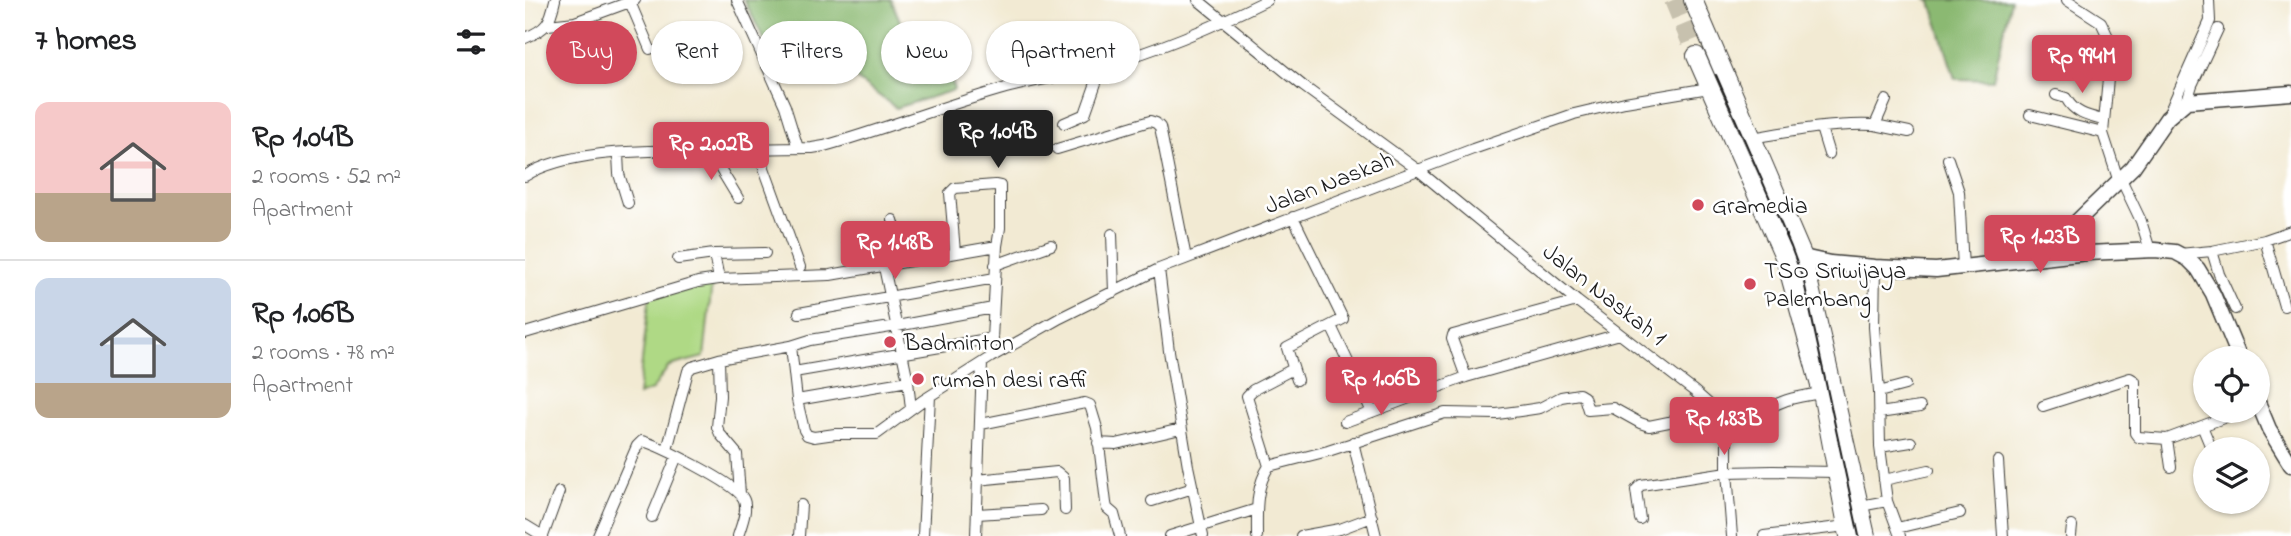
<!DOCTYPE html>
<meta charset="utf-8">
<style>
body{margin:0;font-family:"Indie Flower",sans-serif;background:#f6f6f6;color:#202124;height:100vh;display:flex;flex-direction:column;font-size:26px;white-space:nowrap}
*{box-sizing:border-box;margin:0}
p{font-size:23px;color:#757577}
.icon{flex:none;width:38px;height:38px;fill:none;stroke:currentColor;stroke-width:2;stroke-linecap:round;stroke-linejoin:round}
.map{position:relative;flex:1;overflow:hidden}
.details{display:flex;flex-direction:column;background:#fff;width:525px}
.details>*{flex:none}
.banner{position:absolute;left:21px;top:21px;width:665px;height:63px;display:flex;gap:14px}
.buttons{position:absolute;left:1668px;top:346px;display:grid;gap:14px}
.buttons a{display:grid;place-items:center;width:77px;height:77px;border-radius:50%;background:#fff;box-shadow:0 2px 5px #0004;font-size:35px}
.price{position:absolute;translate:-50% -60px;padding:0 16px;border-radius:7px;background:#d1495b;color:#fff;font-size:23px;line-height:46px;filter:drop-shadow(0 2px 4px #0008)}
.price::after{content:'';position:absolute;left:50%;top:42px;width:21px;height:16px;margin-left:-10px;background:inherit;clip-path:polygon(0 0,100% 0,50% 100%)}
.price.on{background:#222;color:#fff}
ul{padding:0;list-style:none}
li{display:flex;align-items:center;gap:21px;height:175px;padding:0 35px}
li+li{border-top:2px solid #e0e0e0}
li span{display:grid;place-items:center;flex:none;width:196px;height:140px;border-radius:14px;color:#555}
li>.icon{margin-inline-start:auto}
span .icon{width:84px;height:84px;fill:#fffc;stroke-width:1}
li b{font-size:30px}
h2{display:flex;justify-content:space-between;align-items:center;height:84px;padding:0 35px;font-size:30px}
.chip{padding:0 24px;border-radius:32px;background:#fff;box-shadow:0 2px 5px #0004;font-size:24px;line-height:63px}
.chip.on{background:#d1495b;color:#fff}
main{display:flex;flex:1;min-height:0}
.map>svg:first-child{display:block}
.green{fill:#afd985;stroke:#667a50;stroke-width:2}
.forest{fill:#8bb972;stroke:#546a47;stroke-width:2}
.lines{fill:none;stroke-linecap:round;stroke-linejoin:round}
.highway-tunnel{stroke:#c7c1ae;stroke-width:18;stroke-dasharray:18 9;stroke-linecap:butt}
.street-casing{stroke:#3c3b37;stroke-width:12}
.secondary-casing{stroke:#3c3b37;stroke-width:17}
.highway-casing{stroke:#3c3b37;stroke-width:20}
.street{stroke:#fff;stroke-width:10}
.secondary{stroke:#fff;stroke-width:14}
.highway{stroke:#fff;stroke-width:18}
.tram{stroke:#1c1c1c;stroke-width:2}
.poi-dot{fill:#d1495b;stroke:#fff;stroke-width:2.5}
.labels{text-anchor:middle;stroke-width:5;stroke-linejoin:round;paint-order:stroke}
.street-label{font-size:24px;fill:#1c1c1c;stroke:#fff}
.poi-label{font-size:24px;fill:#1c1c1c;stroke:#fff;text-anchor:start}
</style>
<main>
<section class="details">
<h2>7 homes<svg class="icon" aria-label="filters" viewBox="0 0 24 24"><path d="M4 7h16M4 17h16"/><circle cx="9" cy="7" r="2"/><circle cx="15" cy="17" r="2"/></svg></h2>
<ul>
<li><span style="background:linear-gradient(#f6c9c9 65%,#b9a48a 0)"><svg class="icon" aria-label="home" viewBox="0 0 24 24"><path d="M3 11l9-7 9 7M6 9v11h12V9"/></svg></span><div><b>Rp 1.04B</b><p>2 rooms · 52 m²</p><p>Apartment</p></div></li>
<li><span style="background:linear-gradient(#c9d6e8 75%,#b9a48a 0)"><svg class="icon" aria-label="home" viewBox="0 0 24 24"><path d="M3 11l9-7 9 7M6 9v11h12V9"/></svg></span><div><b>Rp 1.06B</b><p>2 rooms · 78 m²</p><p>Apartment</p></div></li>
</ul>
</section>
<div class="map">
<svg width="1766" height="536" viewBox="0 0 1766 536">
<rect width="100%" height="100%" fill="#fff"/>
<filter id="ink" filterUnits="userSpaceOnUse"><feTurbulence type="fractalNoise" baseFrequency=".0143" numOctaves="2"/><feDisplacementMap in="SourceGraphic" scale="14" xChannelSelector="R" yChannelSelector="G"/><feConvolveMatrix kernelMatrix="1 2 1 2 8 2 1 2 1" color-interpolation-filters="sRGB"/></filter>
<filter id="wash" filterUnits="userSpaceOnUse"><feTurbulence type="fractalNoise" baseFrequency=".00686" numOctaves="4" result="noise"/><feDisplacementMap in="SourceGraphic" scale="28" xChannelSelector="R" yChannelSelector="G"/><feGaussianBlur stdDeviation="1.57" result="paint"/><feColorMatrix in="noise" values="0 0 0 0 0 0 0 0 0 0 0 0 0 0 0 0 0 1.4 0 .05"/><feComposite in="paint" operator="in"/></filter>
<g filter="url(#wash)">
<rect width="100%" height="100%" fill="#f2ead3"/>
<path class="green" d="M187,283L179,357L144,366L127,390L113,395L125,293Z"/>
<path class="forest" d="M219,0H366L386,46L423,59L429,90L371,108L331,79L256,73Z
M1403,0H1486L1468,80L1430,79L1406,2Z"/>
</g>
<g filter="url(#ink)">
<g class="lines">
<path class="highway-tunnel" d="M1148,0L1171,56"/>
<defs>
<path id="street" d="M212,0L260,106L273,148
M673,0L778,86L893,170L1052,301L1169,391L1193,412L1202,433V472L1207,536
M1542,0L1576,22L1584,39L1585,57L1578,133L1594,182
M105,2L125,49
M23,25L50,22L110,0
M0,38C22,29 25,23 30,0
M1531,95L1541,98C1549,113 1562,116 1578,120
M1662,101L1667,85L1693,29
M1644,113L1685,21L1684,0
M1505,115L1578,133
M539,123L560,114L577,66
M1350,125L1384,132
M1296,128L1304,154
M1226,138C1268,131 1308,123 1350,125L1361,100
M236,148L239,168L275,267
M532,149L625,121L631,123L635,127L661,258
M184,150L213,198
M93,154L94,174L103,203
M1423,159L1434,192L1438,268
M0,176C44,148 132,151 184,150C218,149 252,148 287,148L299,146C360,129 420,105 481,88C514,79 547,75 580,65C636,49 690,26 742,0
M1596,179L1616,221L1625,250
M768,217L818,319L762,348L772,380
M368,220L380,262
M587,234L589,292
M322,240L331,270
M1740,240L1759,306
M1687,251L1694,274L1710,309
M430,252L425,193L430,188L470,185L475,186V228L472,246
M189,254L194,279
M1654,254L1687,251L1740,240L1766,231
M153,259L189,254L240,253
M470,265L526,245
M359,267L383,381L386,409
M1350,267L1349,327L1354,392L1355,447L1362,501
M634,269L644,351L663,466L678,536
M274,313L470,278
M806,326L847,412
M0,333L173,282L194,279L305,275L472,246L466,357
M266,346L272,400L279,430L282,435L289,437L310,434H352L397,401L466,357L535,318L634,269L948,149L1049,114L1100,102L1184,88
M194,359L195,396L192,427L195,434L212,454L215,494
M768,369L728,390L722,396L744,466L803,451L920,413L972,414L995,411L1015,408L1036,397L1054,394L1059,397L1063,410L1088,408L1115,423L1124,426L1193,412
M269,372L468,338
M941,377L927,339L928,335L1052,301
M1354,392L1380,385
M272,400L383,381
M1518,406L1605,378L1610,381V433L1613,437L1642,439L1717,411
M1354,413L1395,407
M1230,418C1252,400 1269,397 1297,393
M820,422L941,377L1094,334
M456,424L560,403L565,405L572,428L581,503L582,508L589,514L595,536
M1677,426L1687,450
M1642,439L1646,467
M828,442L851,536
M573,443L591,444L656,429
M1355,447L1386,442
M142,450L163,371L167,367L194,359L266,346L285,340L372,326L468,308
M1473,461L1478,536
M452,480L532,472L539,478L540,510
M1359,480L1404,470
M627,501L668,488
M1335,506L1362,501L1375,536
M452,514L516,510
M127,517L152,456
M1115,519L1111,490L1116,485L1202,472L1248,471L1312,472
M0,525L18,536
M1372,528L1435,513
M18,536L34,492
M73,536L112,446L117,441C134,445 211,484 218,498C224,508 216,526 213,536
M274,536L276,505
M398,536L405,396
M451,536L457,363
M645,536L732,509
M732,536C732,511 730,488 744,466
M776,536L815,529L847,517
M1239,536L1322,526
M1546,536L1547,526"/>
<path id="secondary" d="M1524,256L1543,230L1608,167L1642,118L1662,101L1766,93
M1278,257L1305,263L1350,267L1411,270L1562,253L1630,250L1650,252L1663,259L1673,269L1688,294L1715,359
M1732,400L1744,429L1766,465"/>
<path id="highway" d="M1168,0L1278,257L1341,536
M1171,56L1261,261L1297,393L1324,536"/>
</defs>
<use href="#street" class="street-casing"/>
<use href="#secondary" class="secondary-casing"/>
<use href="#highway" class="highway-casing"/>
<use href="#street" class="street"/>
<use href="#secondary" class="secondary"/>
<use href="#highway" class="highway"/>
<path class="tram" d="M1191,75L1266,247L1279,282L1334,536"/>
</g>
</g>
<g class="poi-dot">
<circle cx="1173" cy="205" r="7"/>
<circle cx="1225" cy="284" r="7"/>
<circle cx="365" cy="342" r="7"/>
<circle cx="393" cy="379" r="7"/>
</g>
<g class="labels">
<g class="street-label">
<text transform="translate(804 182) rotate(-21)" y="8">Jalan Naskah</text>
<text transform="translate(1080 294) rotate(38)" y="8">Jalan Naskah 1</text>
</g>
<g class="poi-label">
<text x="1187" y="213">Gramedia</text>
<text x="1239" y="278">TSO Sriwijaya<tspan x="1239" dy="28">Palembang</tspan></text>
<text x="379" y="350">Badminton</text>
<text x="407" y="387">rumah desi raffi</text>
</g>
</g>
</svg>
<div class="buttons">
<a><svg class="icon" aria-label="locate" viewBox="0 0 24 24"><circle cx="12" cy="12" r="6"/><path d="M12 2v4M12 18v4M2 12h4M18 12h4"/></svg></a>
<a><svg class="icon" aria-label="layers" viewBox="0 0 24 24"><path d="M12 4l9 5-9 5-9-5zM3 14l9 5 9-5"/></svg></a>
</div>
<b class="price" style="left:1557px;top:95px">Rp 994M</b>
<b class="price on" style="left:473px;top:170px">Rp 1.04B</b>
<b class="price" style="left:186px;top:182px">Rp 2.02B</b>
<b class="price" style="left:1515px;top:275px">Rp 1.23B</b>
<b class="price" style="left:370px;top:281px">Rp 1.48B</b>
<b class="price" style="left:856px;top:417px">Rp 1.06B</b>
<b class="price" style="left:1199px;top:457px">Rp 1.83B</b>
<div class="banner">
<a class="chip on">Buy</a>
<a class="chip">Rent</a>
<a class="chip">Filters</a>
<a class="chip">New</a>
<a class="chip">Apartment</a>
</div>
</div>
</main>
